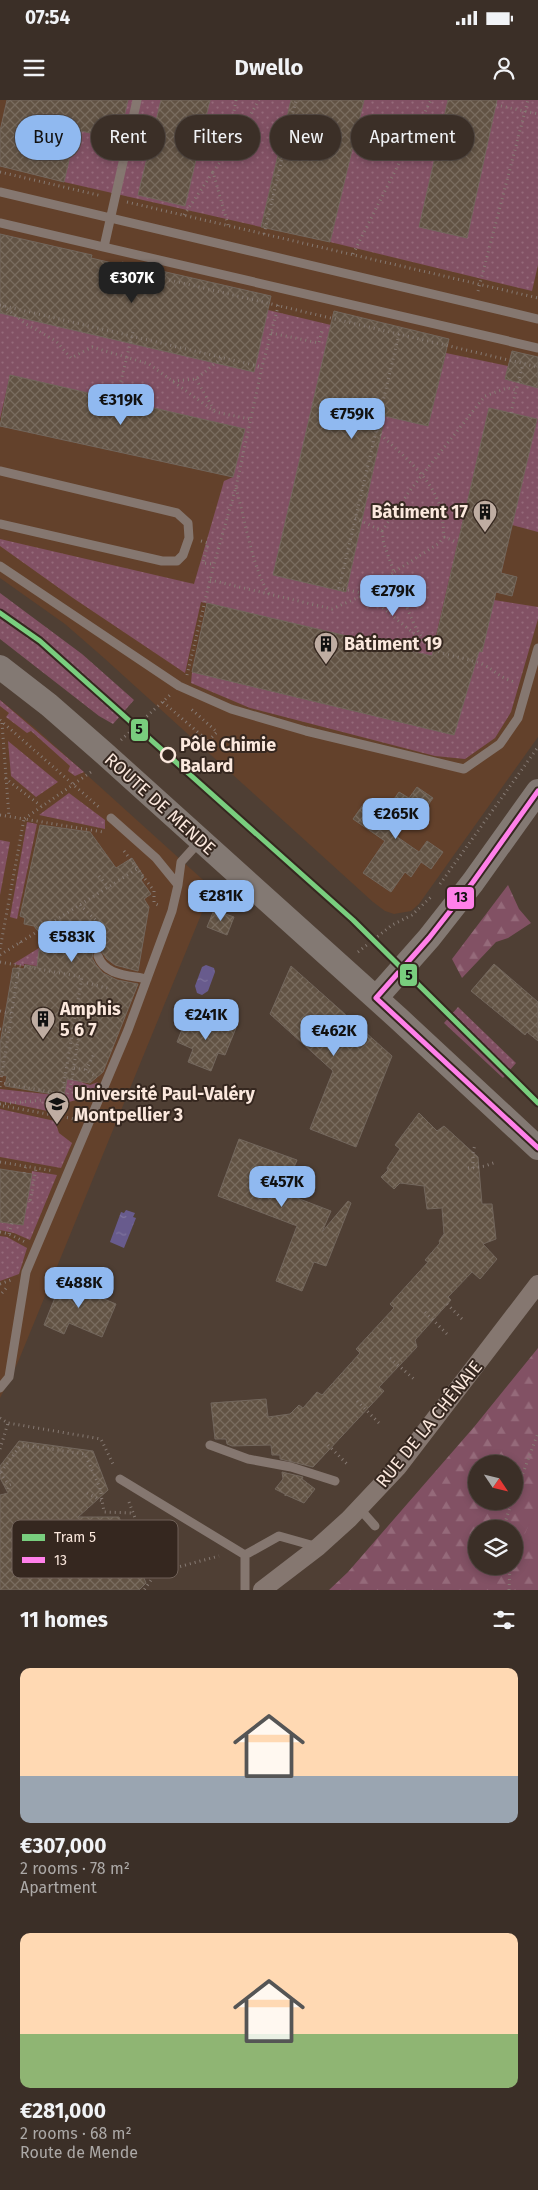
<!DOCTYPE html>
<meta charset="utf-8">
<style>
body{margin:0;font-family:"Fira Sans",sans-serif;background:#463b33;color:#f1f3f6;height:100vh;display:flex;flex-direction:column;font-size:19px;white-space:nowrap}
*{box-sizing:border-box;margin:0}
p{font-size:16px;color:#aca9a7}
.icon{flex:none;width:28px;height:28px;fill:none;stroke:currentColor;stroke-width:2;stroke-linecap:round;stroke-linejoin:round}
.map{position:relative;height:1490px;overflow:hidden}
.side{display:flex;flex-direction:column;background:#3b2f27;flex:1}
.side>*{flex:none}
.guide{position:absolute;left:15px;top:15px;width:509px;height:45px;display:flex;gap:10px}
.needle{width:32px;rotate:125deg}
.controls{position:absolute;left:468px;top:1355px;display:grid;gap:10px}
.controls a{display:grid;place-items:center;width:55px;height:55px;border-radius:50%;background:#3b2f27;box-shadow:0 2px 8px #0003,0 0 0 1px #544a44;font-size:25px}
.price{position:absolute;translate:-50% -42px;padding:0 11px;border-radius:10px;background:#90b9f0;color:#111;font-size:16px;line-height:32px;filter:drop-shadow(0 1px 2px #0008)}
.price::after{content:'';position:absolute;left:50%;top:30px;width:15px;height:11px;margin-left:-8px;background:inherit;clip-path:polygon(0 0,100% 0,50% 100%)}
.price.selected{background:#222;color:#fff}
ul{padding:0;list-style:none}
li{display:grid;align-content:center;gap:10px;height:265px;padding:0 20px}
li span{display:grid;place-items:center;height:155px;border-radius:10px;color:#555}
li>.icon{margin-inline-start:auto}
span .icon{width:90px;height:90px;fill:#fffc;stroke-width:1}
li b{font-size:21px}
h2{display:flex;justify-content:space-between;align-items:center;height:60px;padding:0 20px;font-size:21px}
.tag{padding:0 18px;border-radius:22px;background:#3b2f27;box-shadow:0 2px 8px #0003,0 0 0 1px #544a44;font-size:18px;line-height:45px}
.tag.selected{background:#90b9f0;color:#111}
.status{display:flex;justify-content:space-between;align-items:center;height:35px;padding:0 25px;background:#3b2f27;direction:ltr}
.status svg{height:14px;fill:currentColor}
header{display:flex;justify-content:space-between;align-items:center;height:65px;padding:0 20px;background:#3b2f27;font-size:22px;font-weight:700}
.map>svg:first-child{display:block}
.built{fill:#63412b}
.grass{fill:url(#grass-dots)}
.forest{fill:url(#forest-firs);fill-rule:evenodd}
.pitch{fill:#825164}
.water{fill:url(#water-ripples)}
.building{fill:url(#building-cross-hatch);stroke:#73675d}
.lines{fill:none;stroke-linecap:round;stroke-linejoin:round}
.path{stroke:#867a73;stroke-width:3;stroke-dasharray:1 4;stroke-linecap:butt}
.lane{stroke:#857770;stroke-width:9}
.street{stroke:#857770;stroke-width:18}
.secondary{stroke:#837973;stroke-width:24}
.bus-1-casing{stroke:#35271f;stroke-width:9}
.bus-1{stroke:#ff80ea;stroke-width:5}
.tram-1-casing{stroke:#35271f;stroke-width:9}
.tram-1{stroke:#79ce7e;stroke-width:5}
.stop-dot{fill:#35271f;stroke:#fbe8dd;stroke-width:2.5}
.labels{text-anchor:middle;stroke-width:4;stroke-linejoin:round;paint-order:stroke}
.poi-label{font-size:18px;font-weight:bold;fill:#fbe8dd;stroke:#35271f;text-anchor:start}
.stop-label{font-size:18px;font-weight:bold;fill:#fbe8dd;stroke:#35271f;text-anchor:start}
.street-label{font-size:18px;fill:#fbe8dd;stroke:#35271f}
.key{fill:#35271f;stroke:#706158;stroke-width:1}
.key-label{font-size:14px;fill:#fbe8dd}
.line-badge{stroke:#35271f;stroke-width:2}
.pale-badge-label{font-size:14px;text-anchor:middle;font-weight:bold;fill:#111}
</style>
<div class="status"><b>07:54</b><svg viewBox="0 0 49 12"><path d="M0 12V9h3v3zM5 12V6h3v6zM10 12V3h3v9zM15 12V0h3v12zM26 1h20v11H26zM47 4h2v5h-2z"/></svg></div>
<header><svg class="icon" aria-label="menu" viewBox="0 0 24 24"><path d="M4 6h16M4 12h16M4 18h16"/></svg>Dwello<svg class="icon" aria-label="person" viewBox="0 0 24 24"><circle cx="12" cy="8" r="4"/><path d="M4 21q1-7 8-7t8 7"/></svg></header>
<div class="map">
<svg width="538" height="1490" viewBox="0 0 538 1490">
<defs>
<pattern id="grass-dots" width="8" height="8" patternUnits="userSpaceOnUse" patternTransform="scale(1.25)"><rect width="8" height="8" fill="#825164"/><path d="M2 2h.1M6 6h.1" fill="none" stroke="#956a7a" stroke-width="1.8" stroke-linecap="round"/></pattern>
<pattern id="forest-firs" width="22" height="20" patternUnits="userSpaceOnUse" patternTransform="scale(1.25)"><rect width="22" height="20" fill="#825164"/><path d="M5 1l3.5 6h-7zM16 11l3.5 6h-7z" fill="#956a7a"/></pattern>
<pattern id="water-ripples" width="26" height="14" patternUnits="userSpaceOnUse" patternTransform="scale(1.25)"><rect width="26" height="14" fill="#685b8d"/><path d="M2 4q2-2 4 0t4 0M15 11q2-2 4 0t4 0" fill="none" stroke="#7e739d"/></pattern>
<pattern id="building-cross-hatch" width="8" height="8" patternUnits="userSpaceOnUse" patternTransform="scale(1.25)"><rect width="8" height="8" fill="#625344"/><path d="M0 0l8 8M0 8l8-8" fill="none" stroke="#796c5f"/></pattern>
</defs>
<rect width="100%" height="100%" fill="#4f3f34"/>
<path class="built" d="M0,0H538V637L419,804L411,811L394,814L385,811L373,802L104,558L65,524L0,478Z
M0,600L35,628L212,788L18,1262L0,1298Z"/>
<path class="grass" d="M83,0H291L261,127L64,82Z
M364,0H538V165L532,191L330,142Z
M268,210L331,225L274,475L346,492L402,241L392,317L428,326L446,253L508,266L505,279L538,288V432L512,425L537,320L489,308L435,540L482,552L494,500L538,507V519L511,612L495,638L465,659L435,656L250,608L191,583L192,572L454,635L474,566L201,502L185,573L73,498L0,446V439L194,484L224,381L233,377L245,329L10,275L0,319V213Z
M0,493L82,554L134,600L113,624L99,616L0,539Z
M0,600L84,672L75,676L68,671L70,666L31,631L27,633L6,617L9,613L0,606Z
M8,641L58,682L36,697L11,676Z
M69,693L105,720V729L39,715Z
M27,722L37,724L17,819L10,817Z
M0,740L10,742L0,795Z
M39,848L88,856L85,874L24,864V866L13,864Z
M458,907L516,963L503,978L444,923Z
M78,920V981L90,985L98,982C95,986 93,992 88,995C77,1003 68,997 57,1013L0,1001V989L64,996Z
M0,1009L55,1021L59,1033L72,1043L61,1068L0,1057Z
M32,1071L57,1075L30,1140L14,1133L0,1130V1122L23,1125Z
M0,1136L7,1137L27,1148L19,1174L0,1181Z"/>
<path class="forest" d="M508,785L519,809L531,823L508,838L496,842L462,878L452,859Z
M538,1248V1490H329L348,1472L474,1327ZM476,1364H514V1401H476ZM476,1429H514V1466H476Z"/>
<path class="pitch" d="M538,1405V1445L523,1438Z"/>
<path class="water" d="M206,865L214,868L215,872L208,891L202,895L197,893L195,886L202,867Z
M126,1110L135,1113L133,1117L136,1118L124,1148L110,1142L121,1112L124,1113Z"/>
<path class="building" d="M7,0H128L119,39L76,30L64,82L0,66V31Z
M161,0H210L185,106L138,95Z
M291,0H364L330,142L261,127Z
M448,0H497L467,138L419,127Z
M0,134L92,155L91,158L121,165L122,162L271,196L254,272L0,213Z
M334,211L449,239L428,326L385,316L346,492L273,475Z
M512,251L538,257V288L505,279Z
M10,275L245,329L233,377L0,326Z
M489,308L537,319L501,473L517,477L512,496L496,492L482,552L479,551L454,635L192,572L207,503L432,556Z
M417,687L433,698L421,715L411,708L393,734L419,752L427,741L443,752L431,769L421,762L411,777L405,772L391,792L363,773L385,741L353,719L367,699L385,712L399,692L409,698Z
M40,725L90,732L116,768L132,758L144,777L141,780L151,794L144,799L149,807L138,871L115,865L107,859L101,851L96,850L93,853L92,858L96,865L103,873L117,880L138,884L103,972L90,983L67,979L64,996L5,986L7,976L0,975V944L13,868L24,869L25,865L37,867L41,835L34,826L24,824L25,818L20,816Z
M214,810L234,817L227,835L207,827Z
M494,864L538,902V941L527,932L525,935L471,891Z
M291,866L392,956L356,1047L310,1029L333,971L270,914Z
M208,916L236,928L225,955L218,953L211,971L188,962L193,949L177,942L187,917L204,924Z
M419,1013L437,1031L444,1026L478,1057L482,1104H492L496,1139L483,1144L497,1159L480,1179L472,1172L448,1197L451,1200L415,1240L417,1247L379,1287L384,1291L313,1367L280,1359V1355H272L271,1345L232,1346L227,1344L226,1339H215L211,1303L266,1299L268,1317L290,1314L299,1305L303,1308L317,1292L322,1295L360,1253L356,1249L394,1208L390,1204L428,1162L425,1160L440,1143L439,1141L444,1134L442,1108L427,1109L424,1086L400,1083L394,1089L381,1077L388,1070L387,1068L400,1049L395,1045Z
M239,1039L297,1060L284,1093L331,1111L322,1132L348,1101L351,1103L326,1166L314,1162L302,1191L276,1181L297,1126L218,1096Z
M0,1069L32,1074L23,1125L0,1122Z
M64,1175L85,1184L83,1190L116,1204L102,1237L69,1223L64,1234L44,1225Z
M19,1341L93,1351L108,1390L78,1417H119L146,1483L139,1490H0V1395L8,1393L0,1378V1366Z
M282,1372L303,1377L302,1379L315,1389L304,1403L286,1395L285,1396V1394L275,1389L283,1379Z"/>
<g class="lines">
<path class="path" d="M236,0L233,17L237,38
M496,5L538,14
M0,72L102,96
M127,102L538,198
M184,115L213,72
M228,125L213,72L237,38L259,0
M264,134L296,0
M353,154L431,0
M106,165L538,267
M478,191L528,0
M0,205L262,267
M3,206L26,224L56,241L71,258L92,247L149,264L215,312L250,319
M271,233L319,243L322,230
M196,279L214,310
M173,281L196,279L223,257
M116,301L134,228
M511,313L516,290
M377,331C397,351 426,372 437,399C443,411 443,425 444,437L438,444L394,472C402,493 416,543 437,551C451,557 468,558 482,564C495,570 499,578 515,582
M236,388C245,419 252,467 269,494
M355,418L382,431L411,389L485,296L507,288L516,290L523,264
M382,431L384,444L394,472L366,494L423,541
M444,437L457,442
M201,441L208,443L203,463L214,464
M210,480L332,509L366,494L339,488L399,234
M187,575L214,464L236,387L262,267L279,203
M163,602L208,641L217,632L190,608
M0,620L101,709
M2,623L9,717
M121,640L170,595
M5,678L41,706
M0,715L24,719L91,672
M124,751L154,791V803L160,806
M99,776L109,788
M440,784L538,647
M80,805L102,826
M20,842L23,846
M0,849L24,719L103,732
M358,852L392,825L412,815L431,797
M0,855L137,769
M0,862L82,877L62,994L1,983
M18,875L23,876
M87,883L111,889
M0,911L12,914
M0,929L9,931
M74,968L86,970L94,975
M86,970L94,954
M0,987L19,866
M0,1004L65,998L70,989L81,923L77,922
M3,1006L75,1019
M0,1062L54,1071
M468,1068H473V1053L475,1044
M473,1068L485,1066L496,1062
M24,1073L26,1066
M29,1101L30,1103L36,1068
M0,1132L9,1134L25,1142
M9,1134L12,1123
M0,1184L11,1180
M2,1193L8,1186
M447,1204L462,1219
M425,1212L449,1236
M390,1258L415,1280
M357,1301L380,1324
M0,1318L8,1323L101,1339L114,1366
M328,1345L348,1365
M0,1349L8,1323
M1,1372L20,1346H30L85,1354L100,1388L104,1412L133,1413
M0,1373L9,1385
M8,1389L9,1385L14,1383
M87,1393L102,1401
M514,1397L538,1333
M129,1402L156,1473L144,1490
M503,1429L512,1401
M156,1473L219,1456
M509,1490L510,1466"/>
<path class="lane" d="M0,92L538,219
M0,123L538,248
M104,147L137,0
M0,371L177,413L188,423L189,438L183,455L177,461H162L0,424
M0,466L179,586L231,609L306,631L464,669L500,644L518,618L538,548
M178,785L181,762L200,741
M98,856C105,876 129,875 147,879
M0,1288L9,1277L26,1172L128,930L172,811L178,785L156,758L111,718
M210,1345L248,1359L291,1367L335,1381
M120,1379L245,1455
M359,1408L375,1426
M245,1490V1455L279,1436L318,1447"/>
<path class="street" d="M262,1490L318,1447L349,1419L398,1367L538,1184"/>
<path class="secondary" d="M0,567L49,605L105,654L399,919L538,1048
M376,898L429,838L473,782L538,691"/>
<defs>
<path id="bus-1" d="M376,898L429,838L473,782L538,691
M376,898L538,1048"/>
</defs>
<use href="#bus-1" class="bus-1-casing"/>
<use href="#bus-1" class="bus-1"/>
<defs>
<path id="tram-1" d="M0,513L40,541L353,820L538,1003"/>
</defs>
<use href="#tram-1" class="tram-1-casing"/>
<use href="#tram-1" class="tram-1"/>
</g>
<defs>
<symbol id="building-pin" viewBox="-11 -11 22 30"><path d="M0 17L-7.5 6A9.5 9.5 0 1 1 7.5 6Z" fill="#bfada2" stroke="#35271f"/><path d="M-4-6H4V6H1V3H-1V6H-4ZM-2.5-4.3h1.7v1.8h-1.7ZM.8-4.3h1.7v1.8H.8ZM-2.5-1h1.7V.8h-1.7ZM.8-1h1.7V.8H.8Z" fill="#111"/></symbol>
<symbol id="university-pin" viewBox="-11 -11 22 30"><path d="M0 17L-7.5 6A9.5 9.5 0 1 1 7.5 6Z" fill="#bfada2" stroke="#35271f"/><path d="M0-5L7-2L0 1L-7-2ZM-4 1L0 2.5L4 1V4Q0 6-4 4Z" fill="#111"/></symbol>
</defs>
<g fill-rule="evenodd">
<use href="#building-pin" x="471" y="398" width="28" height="38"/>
<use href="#building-pin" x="312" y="530" width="28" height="38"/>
<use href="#building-pin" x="29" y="905" width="28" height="38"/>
<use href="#university-pin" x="43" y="990" width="28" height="38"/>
</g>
<circle class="stop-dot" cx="168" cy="655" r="7"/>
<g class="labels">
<g class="poi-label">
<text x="468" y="418" text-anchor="end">Bâtiment 17</text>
<text x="344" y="550">Bâtiment 19</text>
<text x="60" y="915">Amphis<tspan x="60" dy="21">5 6 7</tspan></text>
<text x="74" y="1000">Université Paul-Valéry<tspan x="74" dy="21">Montpellier 3</tspan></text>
</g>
<g class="stop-label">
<text x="180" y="651">Pôle Chimie<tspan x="180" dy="21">Balard</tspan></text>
</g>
<g class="street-label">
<text transform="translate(160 704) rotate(42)" y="6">ROUTE DE MENDE</text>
<text transform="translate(429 1324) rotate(-51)" y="6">RUE DE LA CHÊNAIE</text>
</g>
</g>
<rect x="12" y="1420" width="166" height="58" rx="8" class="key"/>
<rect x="22" y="1434" width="23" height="7" fill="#79ce7e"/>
<rect x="22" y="1457" width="23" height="6" fill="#ff80ea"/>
<g class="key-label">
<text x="54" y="1442">Tram 5</text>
<text x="54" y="1465">13</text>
</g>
<g class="line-badge">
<rect x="130" y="618" width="19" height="24" rx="5" fill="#79ce7e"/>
<rect x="446" y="786" width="29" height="24" rx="5" fill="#ff80ea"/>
<rect x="399" y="863" width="19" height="24" rx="5" fill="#79ce7e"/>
</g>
<g class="pale-badge-label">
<text x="139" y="634">5</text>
<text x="461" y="802">13</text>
<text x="409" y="880">5</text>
</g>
</svg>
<div class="controls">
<a><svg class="needle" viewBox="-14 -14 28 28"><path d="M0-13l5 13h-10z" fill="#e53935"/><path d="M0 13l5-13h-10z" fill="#aca9a7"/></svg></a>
<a><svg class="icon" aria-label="layers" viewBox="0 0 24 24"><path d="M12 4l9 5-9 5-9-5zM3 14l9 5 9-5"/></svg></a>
</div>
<b class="price selected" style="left:132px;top:204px">€307K</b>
<b class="price" style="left:121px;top:326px">€319K</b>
<b class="price" style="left:352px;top:340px">€759K</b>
<b class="price" style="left:393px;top:517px">€279K</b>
<b class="price" style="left:396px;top:740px">€265K</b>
<b class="price" style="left:221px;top:822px">€281K</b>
<b class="price" style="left:72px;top:863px">€583K</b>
<b class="price" style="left:206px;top:941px">€241K</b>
<b class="price" style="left:334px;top:957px">€462K</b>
<b class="price" style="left:282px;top:1108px">€457K</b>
<b class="price" style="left:79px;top:1209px">€488K</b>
<div class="guide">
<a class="tag selected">Buy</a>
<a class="tag">Rent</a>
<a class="tag">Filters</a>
<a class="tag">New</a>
<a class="tag">Apartment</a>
</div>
</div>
<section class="side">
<h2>11 homes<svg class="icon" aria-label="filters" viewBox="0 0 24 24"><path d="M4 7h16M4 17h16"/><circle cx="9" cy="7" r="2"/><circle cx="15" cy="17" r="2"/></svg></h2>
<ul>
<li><span style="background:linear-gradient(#ffd9b3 70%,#9aa5b1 0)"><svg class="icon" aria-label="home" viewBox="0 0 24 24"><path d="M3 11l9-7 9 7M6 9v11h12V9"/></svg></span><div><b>€307,000</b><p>2 rooms · 78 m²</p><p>Apartment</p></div></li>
<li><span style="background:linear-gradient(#ffd9b3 65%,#8fb573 0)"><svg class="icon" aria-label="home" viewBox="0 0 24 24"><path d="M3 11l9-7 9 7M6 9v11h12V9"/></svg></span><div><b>€281,000</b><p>2 rooms · 68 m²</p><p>Route de Mende</p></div></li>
</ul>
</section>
